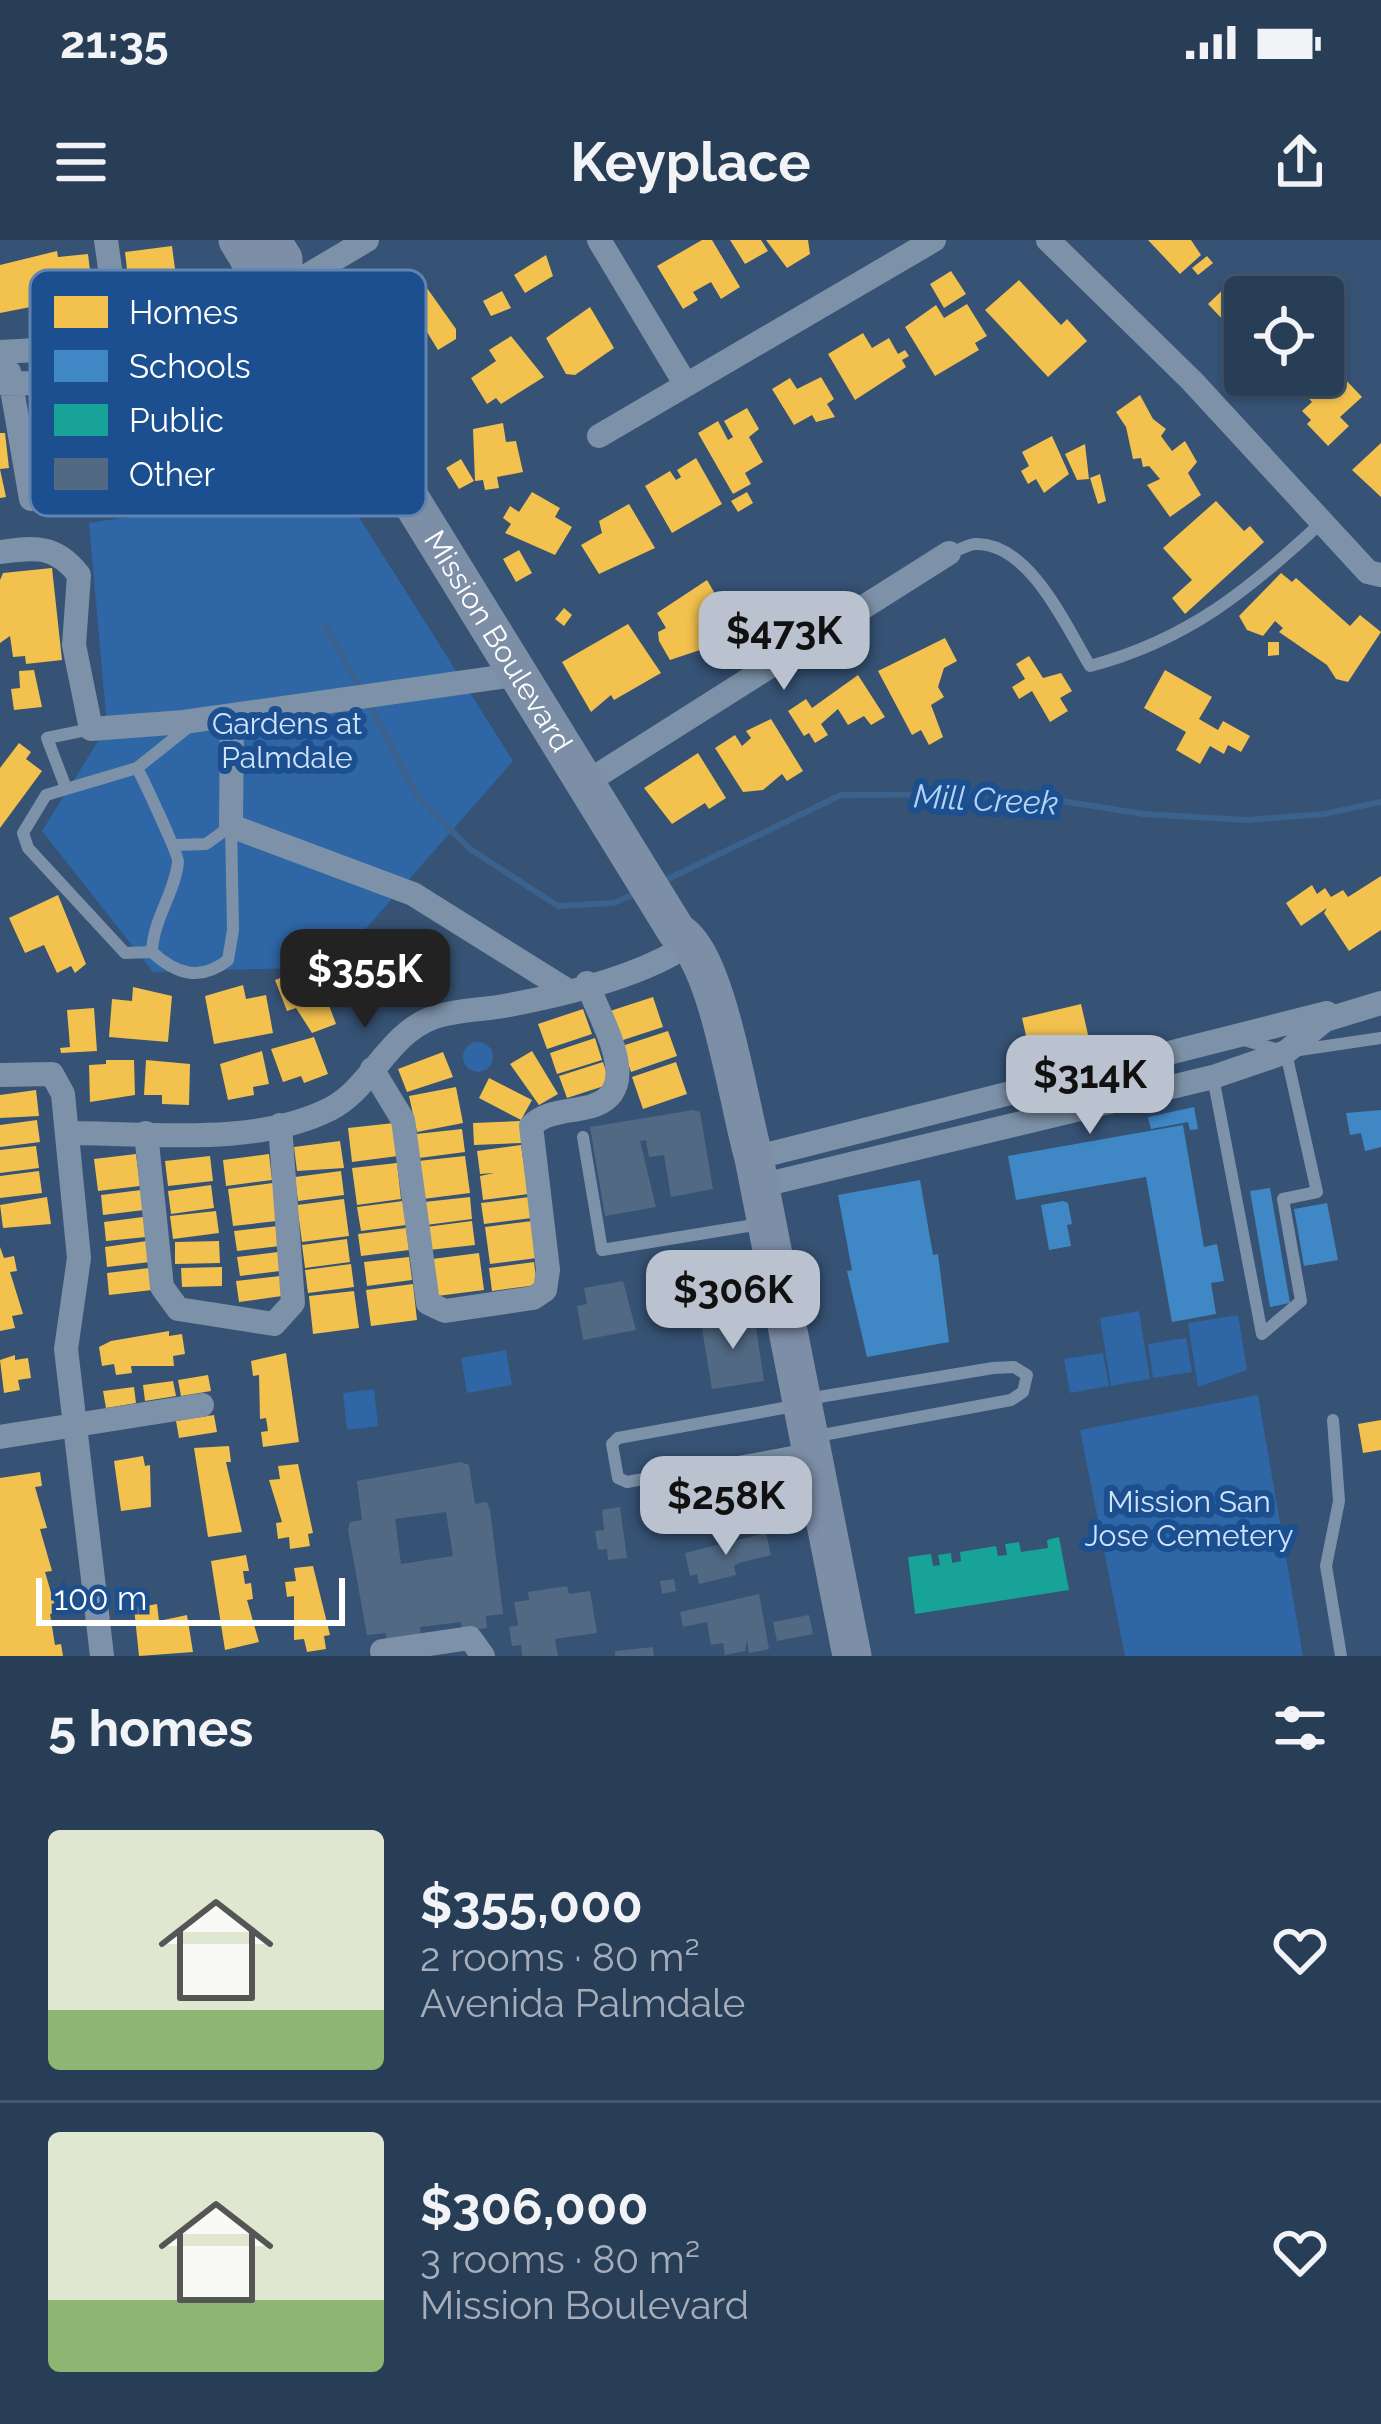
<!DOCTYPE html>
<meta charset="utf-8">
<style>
body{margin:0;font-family:Raleway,sans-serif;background:#344961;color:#f1f3f6;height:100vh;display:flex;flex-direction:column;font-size:45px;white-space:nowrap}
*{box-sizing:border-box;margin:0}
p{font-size:39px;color:#a5aeba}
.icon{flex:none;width:66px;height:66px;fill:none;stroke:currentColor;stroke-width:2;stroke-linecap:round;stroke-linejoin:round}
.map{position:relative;height:1416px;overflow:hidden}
.side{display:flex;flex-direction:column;background:#283e57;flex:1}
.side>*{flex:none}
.fabs{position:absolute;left:1224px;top:36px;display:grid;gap:24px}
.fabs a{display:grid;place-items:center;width:120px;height:120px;border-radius:12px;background:#283e57;box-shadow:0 3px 9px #0004,0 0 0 3px #44576d;font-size:60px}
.scale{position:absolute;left:36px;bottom:30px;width:309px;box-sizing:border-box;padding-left:12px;border:6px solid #fff;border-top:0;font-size:33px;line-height:42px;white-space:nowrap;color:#fff;-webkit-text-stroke:9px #1b4f8f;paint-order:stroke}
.price{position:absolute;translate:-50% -102px;padding:0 27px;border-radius:24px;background:#b9c2ce;color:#111;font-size:39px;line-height:78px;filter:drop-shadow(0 3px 6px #0008)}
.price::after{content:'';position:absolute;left:50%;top:72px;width:36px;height:27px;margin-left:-18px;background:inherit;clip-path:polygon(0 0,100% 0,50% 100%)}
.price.selected{background:#222;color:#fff}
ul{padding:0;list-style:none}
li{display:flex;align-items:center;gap:36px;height:300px;padding:0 48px}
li+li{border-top:3px solid #44576d}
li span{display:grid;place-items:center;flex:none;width:336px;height:240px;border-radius:12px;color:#555}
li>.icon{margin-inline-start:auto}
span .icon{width:144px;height:144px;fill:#fffc;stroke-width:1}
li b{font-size:51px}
h2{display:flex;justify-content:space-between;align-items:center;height:144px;padding:0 48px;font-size:51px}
.status{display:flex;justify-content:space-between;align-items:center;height:84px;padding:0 60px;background:#283e57;direction:ltr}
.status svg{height:33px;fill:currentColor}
header{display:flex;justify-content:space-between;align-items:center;height:156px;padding:0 48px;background:#283e57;font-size:54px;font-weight:700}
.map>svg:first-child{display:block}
.green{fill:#2f66a5}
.homes{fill:#f2c14e}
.schools{fill:#3f88c5}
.public{fill:#17a398}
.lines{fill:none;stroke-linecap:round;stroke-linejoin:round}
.stream{stroke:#3b618d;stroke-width:6}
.building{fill:#526984;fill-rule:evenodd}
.lane{stroke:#7d92a8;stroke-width:12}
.street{stroke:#7d92a8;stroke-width:24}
.primary{stroke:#7d8ea7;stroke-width:39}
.labels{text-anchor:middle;stroke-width:12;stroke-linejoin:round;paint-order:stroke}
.street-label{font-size:30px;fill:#fff;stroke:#1b4f8f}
.park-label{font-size:30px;fill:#cfe3fa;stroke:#1b4f8f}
.water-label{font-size:33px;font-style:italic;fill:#b5d3f5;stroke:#1b4f8f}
.key{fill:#1b4f8f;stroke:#5f84b1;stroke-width:3}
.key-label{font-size:33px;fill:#fff}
</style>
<div class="status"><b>21:35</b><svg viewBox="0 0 49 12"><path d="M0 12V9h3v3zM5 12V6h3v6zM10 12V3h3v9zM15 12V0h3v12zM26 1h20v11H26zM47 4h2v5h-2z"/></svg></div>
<header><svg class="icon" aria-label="menu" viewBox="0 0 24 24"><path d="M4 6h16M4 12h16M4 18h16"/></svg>Keyplace<svg class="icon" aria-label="share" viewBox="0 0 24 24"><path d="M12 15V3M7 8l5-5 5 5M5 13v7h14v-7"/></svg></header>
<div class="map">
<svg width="1381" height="1416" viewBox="0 0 1381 1416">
<rect width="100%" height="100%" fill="#365274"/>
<path class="green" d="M338,244L513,521L332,727L153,732L42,591L107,487L89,283Z
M463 817a15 15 0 1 1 30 0a15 15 0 1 1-30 0Z
M1139,1071L1150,1139L1111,1146L1100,1078Z
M1238,1075L1247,1130L1198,1147L1188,1083Z
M1186,1098L1192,1132L1153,1138L1148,1104Z
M506,1110L512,1145L467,1153L461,1118Z
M1103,1113L1109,1146L1070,1153L1064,1119Z
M374,1149L378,1186L347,1190L343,1153Z
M1258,1155L1303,1416H1125L1080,1190Z"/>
<path class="homes" d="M702,0H712L740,47L721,59L711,42L693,52L698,60L683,69L657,26Z
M730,0H761L768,11L745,24Z
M766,0H808L810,14L787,28Z
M1148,0H1191L1201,15L1180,34Z
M172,6L175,29L182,33H176L179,58L131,64L125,12Z
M57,11L58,17L88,14L94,63L67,66L66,60L0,73V25Z
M546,15L553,36L525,53L514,35Z
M1207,16L1213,23L1198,35L1192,28Z
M951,31L966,54L944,68L930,44Z
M417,34L456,89V99L438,110L416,74L412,77L405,66L400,69L389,51Z
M1236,37L1256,57H1245L1241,99L1208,64Z
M1019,40L1061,85L1067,79L1087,101L1048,137L985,70Z
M502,51L511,68L491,76L483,61Z
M967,64L987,96L975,103L979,110L935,136L905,87L936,65L944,78Z
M590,67L614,108L575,135L566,134L546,98Z
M863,93L872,108L889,98L898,114L905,110L909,116L902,120L906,127L855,160L828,114Z
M511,96L544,137L501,164L496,158L487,164L471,138L496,121L489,110Z
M1323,116L1362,157L1340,177L1349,186L1328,206L1307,184L1311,180L1302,171L1312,162L1301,150L1290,159L1276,144L1285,135H1323Z
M821,137L834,159L827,164L835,177L816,182L812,175L794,185L772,149L790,138L797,149Z
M1140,155L1153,179L1166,189L1161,196L1172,211L1185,201L1197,222L1188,233L1201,255L1170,277L1147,245L1160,239L1149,226L1143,227L1141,218L1133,219L1126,187L1116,172Z
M747,168L759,189L749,197L763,222L745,233L751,244L733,254L698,193L718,181L728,200L733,197L724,181Z
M503,183L506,202L516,201L523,232L497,237L499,248L485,250L483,240L475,241L473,189Z
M0,193H5L9,228L0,229Z
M1052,196L1069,234L1044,253L1036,239L1028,244L1021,231L1029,226L1022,212Z
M1381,203V257L1352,230Z
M1085,204L1089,239L1077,240L1065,214Z
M696,218L722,264L672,293L645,246L670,231L676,240L681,237L677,230Z
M461,219L474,241L459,249L446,228Z
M0,229L6,257L0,258Z
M1100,234L1106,261L1098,264L1090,238Z
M532,252L560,268L555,277L572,287L555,315L505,293L511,284L503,278L510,266L519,272Z
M747,252L753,263L738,272L731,261Z
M1216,261L1244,291L1250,286L1264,302L1185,374L1172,358L1192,340L1163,308Z
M629,264L655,308L599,334L581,305L602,293L599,281Z
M519,310L532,333L516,342L503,319Z
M52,328L62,420L26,424L25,416L13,417L10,396L0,403V340L3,333Z
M1281,333L1292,342L1296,338L1350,386L1360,375L1381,392L1348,442L1336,439L1327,425L1279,392L1283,388L1275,381L1263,396L1247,390L1239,376Z
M707,340L735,388L712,406L670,420L659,401L658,392L666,388L657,373Z
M564,368L572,375L564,386L555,379Z
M628,384L661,433L614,460L611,455L591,472L562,422Z
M945,398L957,421L944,428L938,447L944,457L931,465L943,497L929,505L921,490L912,495L878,431Z
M1268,402H1279V415L1268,416Z
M1029,416L1043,438L1061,433L1072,451L1060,458L1068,471L1050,482L1032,451L1019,459L1012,447L1025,439L1016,424Z
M34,430L42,467L14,470L11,449L20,448L19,431Z
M1165,430L1212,457L1199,479L1218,490L1223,481L1250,496L1241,512L1228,505L1224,514L1210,506L1200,524L1176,510L1186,492L1144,468Z
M858,435L885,477L871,485L864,476L848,485L838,469L821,484L828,495L815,503L809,493L804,496L788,471L806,459L812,468Z
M771,479L803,531L787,541L782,534L763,550L743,552L715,508L735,495L742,506L751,498L746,491Z
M19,503L31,512L26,519L42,531L0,588V528Z
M698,513L726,558L709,569L705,563L672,584L644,548Z
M1381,636V690L1349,711L1324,673L1327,668L1301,686L1286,663L1312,645L1317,654L1325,648L1331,657L1343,650L1348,657Z
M58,655L86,724L75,733L71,726L57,733L44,705L25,713L9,678Z
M314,725L336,784L312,793L296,768L287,771L275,740Z
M243,745L246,759L266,755L273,793L214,804L205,756Z
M133,747L172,756L168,802L109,797L112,759L132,761Z
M653,757L663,787L620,801L610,771Z
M1081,764L1092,812L1033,826L1022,778Z
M94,768L97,811L61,813L60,808L70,807L67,770Z
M583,769L592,794L547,809L538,784Z
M668,791L677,816L631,832L622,806Z
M314,797L328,834L304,843L301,836L283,842L271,809Z
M595,798L602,820L557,834L550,813Z
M262,811L269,844L253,847L254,855L228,860L220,824Z
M532,811L558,854L539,865L510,824Z
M443,812L453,837L407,852L398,829Z
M106,820H134L135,855L90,862L89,825L106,824Z
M146,820L190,824L189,865L162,864V855H144Z
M603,822L610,844L567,858L559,836Z
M676,822L687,854L643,869L632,837Z
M489,838L532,860L521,880L479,858Z
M456,847L463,883L417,892L409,856Z
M36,850L39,876L0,878V855Z
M37,880L40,902L0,907V885Z
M521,881V903L474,905L473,883Z
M394,883L398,916L352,922L348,888Z
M462,889L465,912L419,918L416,894Z
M340,901L344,928L297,931L294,907Z
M521,905L528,954L483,960L480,936L494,933L480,934L477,911Z
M36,906L39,928L0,933V910Z
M136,914L140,946L98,951L94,919Z
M269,914L272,940L226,946L223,920Z
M210,916L213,941L168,946L165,921Z
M465,916L470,953L423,959L418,921Z
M397,923L401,959L357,965L352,928Z
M39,931L42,953L0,958V936Z
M341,931L344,955L298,961L295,937Z
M273,943L277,981L233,986L228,949Z
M211,945L214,968L171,974L168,951Z
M141,950L144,970L103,975L101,955Z
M47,957L51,984L3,988L0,965Z
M470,957L472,979L426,985L424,962Z
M529,957L532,978L484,984L481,963Z
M344,959L349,996L302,1002L297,965Z
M403,961L406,985L361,991L357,967Z
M216,971L219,993L173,999L170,976Z
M143,977L146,997L106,1001L104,982Z
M472,981L475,1005L429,1010L426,987Z
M532,981L537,1018L490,1024L485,987Z
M278,986L280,1006L237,1011L234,991Z
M406,988L409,1010L361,1016L358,994Z
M347,999L350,1022L305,1028L302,1005Z
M147,1001L150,1022L107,1027L105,1007Z
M219,1001L220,1023L175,1024V1002Z
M0,1007L4,1018L14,1016L17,1031L10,1032L23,1074L12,1076L15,1088L0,1091Z
M278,1012L280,1031L240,1036L237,1017Z
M479,1013L484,1050L437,1056L432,1019Z
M409,1017L412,1040L367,1046L364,1022Z
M534,1022L537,1045L492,1051L489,1028Z
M351,1024L354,1047L308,1053L305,1030Z
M222,1027V1046L182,1047L181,1028Z
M149,1028L152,1050L109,1055L107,1033Z
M280,1036L282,1056L239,1062L236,1041Z
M413,1044L417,1080L371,1086L366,1050Z
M354,1051L359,1088L313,1094L309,1056Z
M169,1091V1096L182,1094L185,1114L173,1116L174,1126H131L132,1133L116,1135L114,1124L102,1126L99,1107L111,1101Z
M286,1113L299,1202L263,1207L261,1192L268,1191L266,1178L260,1179L259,1135L253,1136L251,1121Z
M15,1115V1120L28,1118L31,1138L18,1140L20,1150L4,1153L0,1120Z
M208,1135L211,1151L181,1156L178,1140Z
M173,1141L176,1156L145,1161L143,1145Z
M134,1147L136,1163L106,1168L103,1151Z
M214,1175L217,1192L179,1198L176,1181Z
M1381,1180V1210L1363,1213L1358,1184Z
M229,1206L231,1222H226L242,1292L208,1297L194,1208Z
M143,1216L145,1226L150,1225L151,1267L121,1271L114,1221Z
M298,1224L313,1293L308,1294L310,1306L290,1309L289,1297L278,1299L276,1283L282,1282L269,1240L280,1239L278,1226Z
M40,1232L42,1246L35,1247L47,1288L40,1289L52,1331L45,1332L57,1373L50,1374L55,1405L61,1404L63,1416H0V1238Z
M246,1315L249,1331H243L245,1344L251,1343L253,1359L247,1360L259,1402L225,1410L211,1321Z
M313,1326L330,1395L324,1396L326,1409L307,1412L304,1399L294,1400V1356L287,1357L285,1342L296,1341L294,1328Z
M157,1364L159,1381L187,1375L193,1412L139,1416L134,1368Z"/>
<path class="schools" d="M1194,867L1198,889L1190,890L1188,882L1151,889L1148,877Z
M1381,870V907L1365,911L1361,893L1350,895L1346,873Z
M1183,885L1204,1007L1217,1004L1224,1041L1211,1043L1216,1074L1172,1082L1146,937L1016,960L1008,916Z
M920,940L933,1015L938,1014L949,1102L867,1117L847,1031L852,1030L838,955Z
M1270,948L1290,1063L1270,1067L1250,951Z
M1063,961L1068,963L1072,984L1067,985L1071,1006L1049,1010L1041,965Z
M1327,963L1338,1020L1304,1026L1294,969Z"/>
<path class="public" d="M1059,1297L1069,1350L915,1374L908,1317L931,1314L933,1326L940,1325L938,1315L951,1313L952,1323L961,1321L960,1312L996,1306L998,1316L1007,1315L1005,1304L1019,1302L1021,1312L1048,1308L1047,1300Z"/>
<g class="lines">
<path class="stream" d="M325,386L362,450
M368,462L418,557L470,609L558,666L614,663L635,654
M664,641L841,555L1017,554L1144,574L1247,580L1324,574L1381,562"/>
</g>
<path class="building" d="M693,870L700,872L713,949L671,957L664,915L649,917L646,900L640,901L656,967L605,976L590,887Z
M623,1041L636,1090L583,1100L577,1066L587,1064L584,1048Z
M754,1075L764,1141L712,1149L701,1083Z
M461,1222L469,1225L475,1264L487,1262L490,1270L503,1374L486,1376L487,1388L462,1391L461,1382L420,1387L421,1397L387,1402L386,1393L367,1395L348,1290L350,1282L362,1280L357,1241ZM446,1272L453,1316L401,1324L395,1279Z
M783,1243L789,1275L784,1278L717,1293L715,1282L708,1283L703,1256Z
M620,1267L627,1318L608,1320L607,1309L598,1310L595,1291L604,1290L602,1270Z
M766,1293L771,1315L739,1323L734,1326L736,1335L699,1344L697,1334L690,1336L685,1313Z
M674,1339L676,1351L662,1354L660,1341Z
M567,1346L569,1354L590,1351L597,1393L555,1399L558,1416H522L521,1405L512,1406L509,1387L518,1385L514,1362L529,1360L528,1352Z
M759,1354L769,1409L749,1413L747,1400L745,1411L725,1415L723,1403L711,1405L707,1382L683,1387L680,1372Z
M809,1375L813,1394L777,1401L773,1382Z
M653,1407L654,1416H615V1411Z"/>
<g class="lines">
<path class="lane" d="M949,313C957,311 969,304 976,304C1030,303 1067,388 1090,426C1188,400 1250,349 1322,282
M191,485L137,528C143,539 179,615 178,622C175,653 153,679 152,712C176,734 200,742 228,720L233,690L231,586
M137,528L46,555L23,593L28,608L125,713L152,712
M66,548L47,498L91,489
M177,605L206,604L231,586
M1247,801L1286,812L1381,798
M1213,837L1262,1094L1301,1061L1283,959L1317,952L1286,813
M583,897L602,1010L760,984
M807,1159L993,1128L1014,1127L1027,1135L1023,1152L1011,1160L817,1196
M800,1165L618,1198L612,1204L618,1238L627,1242L804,1210
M1333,1180L1339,1261L1326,1326L1341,1416"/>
<path class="street" d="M106,0L126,144
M599,0L686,145
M1048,0L1192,141L1368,332L1381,335
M185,108L219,226
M0,112L161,103L185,108
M9,132L31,259
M0,143L126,144L164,135L185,108L367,0
M599,196L934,0
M0,312C36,307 56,305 79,335L74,405L91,489L184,482L521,434
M232,475L231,586L413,654L565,749
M587,542L949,313
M372,829L403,880L428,1063L445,1071L533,1058L545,1050L548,1030L531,886C545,872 565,872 584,868C649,856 602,784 587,743
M0,835L52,834L63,854L79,1018L66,1109L102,1416
M68,893C150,893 255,907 330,869C371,848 387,795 432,778C454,770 481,770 504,766C558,756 632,738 678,711
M146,893L162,1047L178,1069L274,1084L293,1063L280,885
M754,918L1327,773
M759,946L1213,837L1286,812L1325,780L1381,763
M0,1197L202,1165
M383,1416L382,1411L470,1398L483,1416"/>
<g class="primary">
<path id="s1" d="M238,0L258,33L282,51L677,692C718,713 740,873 754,918L852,1416"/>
<path d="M271,0L283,19L282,51"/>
</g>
</g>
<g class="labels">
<g class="street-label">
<text dy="10" stroke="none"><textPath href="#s1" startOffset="480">Mission Boulevard</textPath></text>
</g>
<g class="park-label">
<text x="287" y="494">Gardens at<tspan x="287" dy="34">Palmdale</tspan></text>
<text x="1189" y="1272">Mission San<tspan x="1189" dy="34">Jose Cemetery</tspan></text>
</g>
<g class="water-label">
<text transform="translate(986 559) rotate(3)" y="12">Mill Creek</text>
</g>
</g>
<rect x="30" y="30" width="396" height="246" rx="18" class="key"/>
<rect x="54" y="56" width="54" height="32" fill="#f2c14e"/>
<rect x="54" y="110" width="54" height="32" fill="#3f88c5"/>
<rect x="54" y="164" width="54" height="32" fill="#17a398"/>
<rect x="54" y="218" width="54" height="32" fill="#526984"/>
<g class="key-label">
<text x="129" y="84">Homes</text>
<text x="129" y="138">Schools</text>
<text x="129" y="192">Public</text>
<text x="129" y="246">Other</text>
</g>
</svg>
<div class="fabs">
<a><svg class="icon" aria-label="locate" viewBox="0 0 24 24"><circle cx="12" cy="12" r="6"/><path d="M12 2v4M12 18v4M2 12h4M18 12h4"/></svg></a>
</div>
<div class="scale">100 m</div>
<b class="price" style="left:784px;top:453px">$473K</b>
<b class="price selected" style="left:365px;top:791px">$355K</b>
<b class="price" style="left:1090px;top:897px">$314K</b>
<b class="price" style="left:733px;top:1112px">$306K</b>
<b class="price" style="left:726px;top:1318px">$258K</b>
</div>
<section class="side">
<h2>5 homes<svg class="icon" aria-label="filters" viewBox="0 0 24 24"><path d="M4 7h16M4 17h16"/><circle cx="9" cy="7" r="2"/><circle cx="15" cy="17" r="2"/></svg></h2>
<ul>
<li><span style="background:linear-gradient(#dfe7d0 75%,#8fb573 0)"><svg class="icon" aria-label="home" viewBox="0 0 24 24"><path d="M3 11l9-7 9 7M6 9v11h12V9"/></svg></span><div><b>$355,000</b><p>2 rooms · 80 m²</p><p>Avenida Palmdale</p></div><svg class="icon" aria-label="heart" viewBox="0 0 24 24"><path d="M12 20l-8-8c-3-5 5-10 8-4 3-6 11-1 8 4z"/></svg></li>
<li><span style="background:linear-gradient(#dfe7d0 70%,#8fb573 0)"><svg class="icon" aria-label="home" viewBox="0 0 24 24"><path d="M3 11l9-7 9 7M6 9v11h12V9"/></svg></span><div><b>$306,000</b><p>3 rooms · 80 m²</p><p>Mission Boulevard</p></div><svg class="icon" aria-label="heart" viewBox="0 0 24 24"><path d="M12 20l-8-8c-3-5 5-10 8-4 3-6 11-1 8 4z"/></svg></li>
</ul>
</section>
